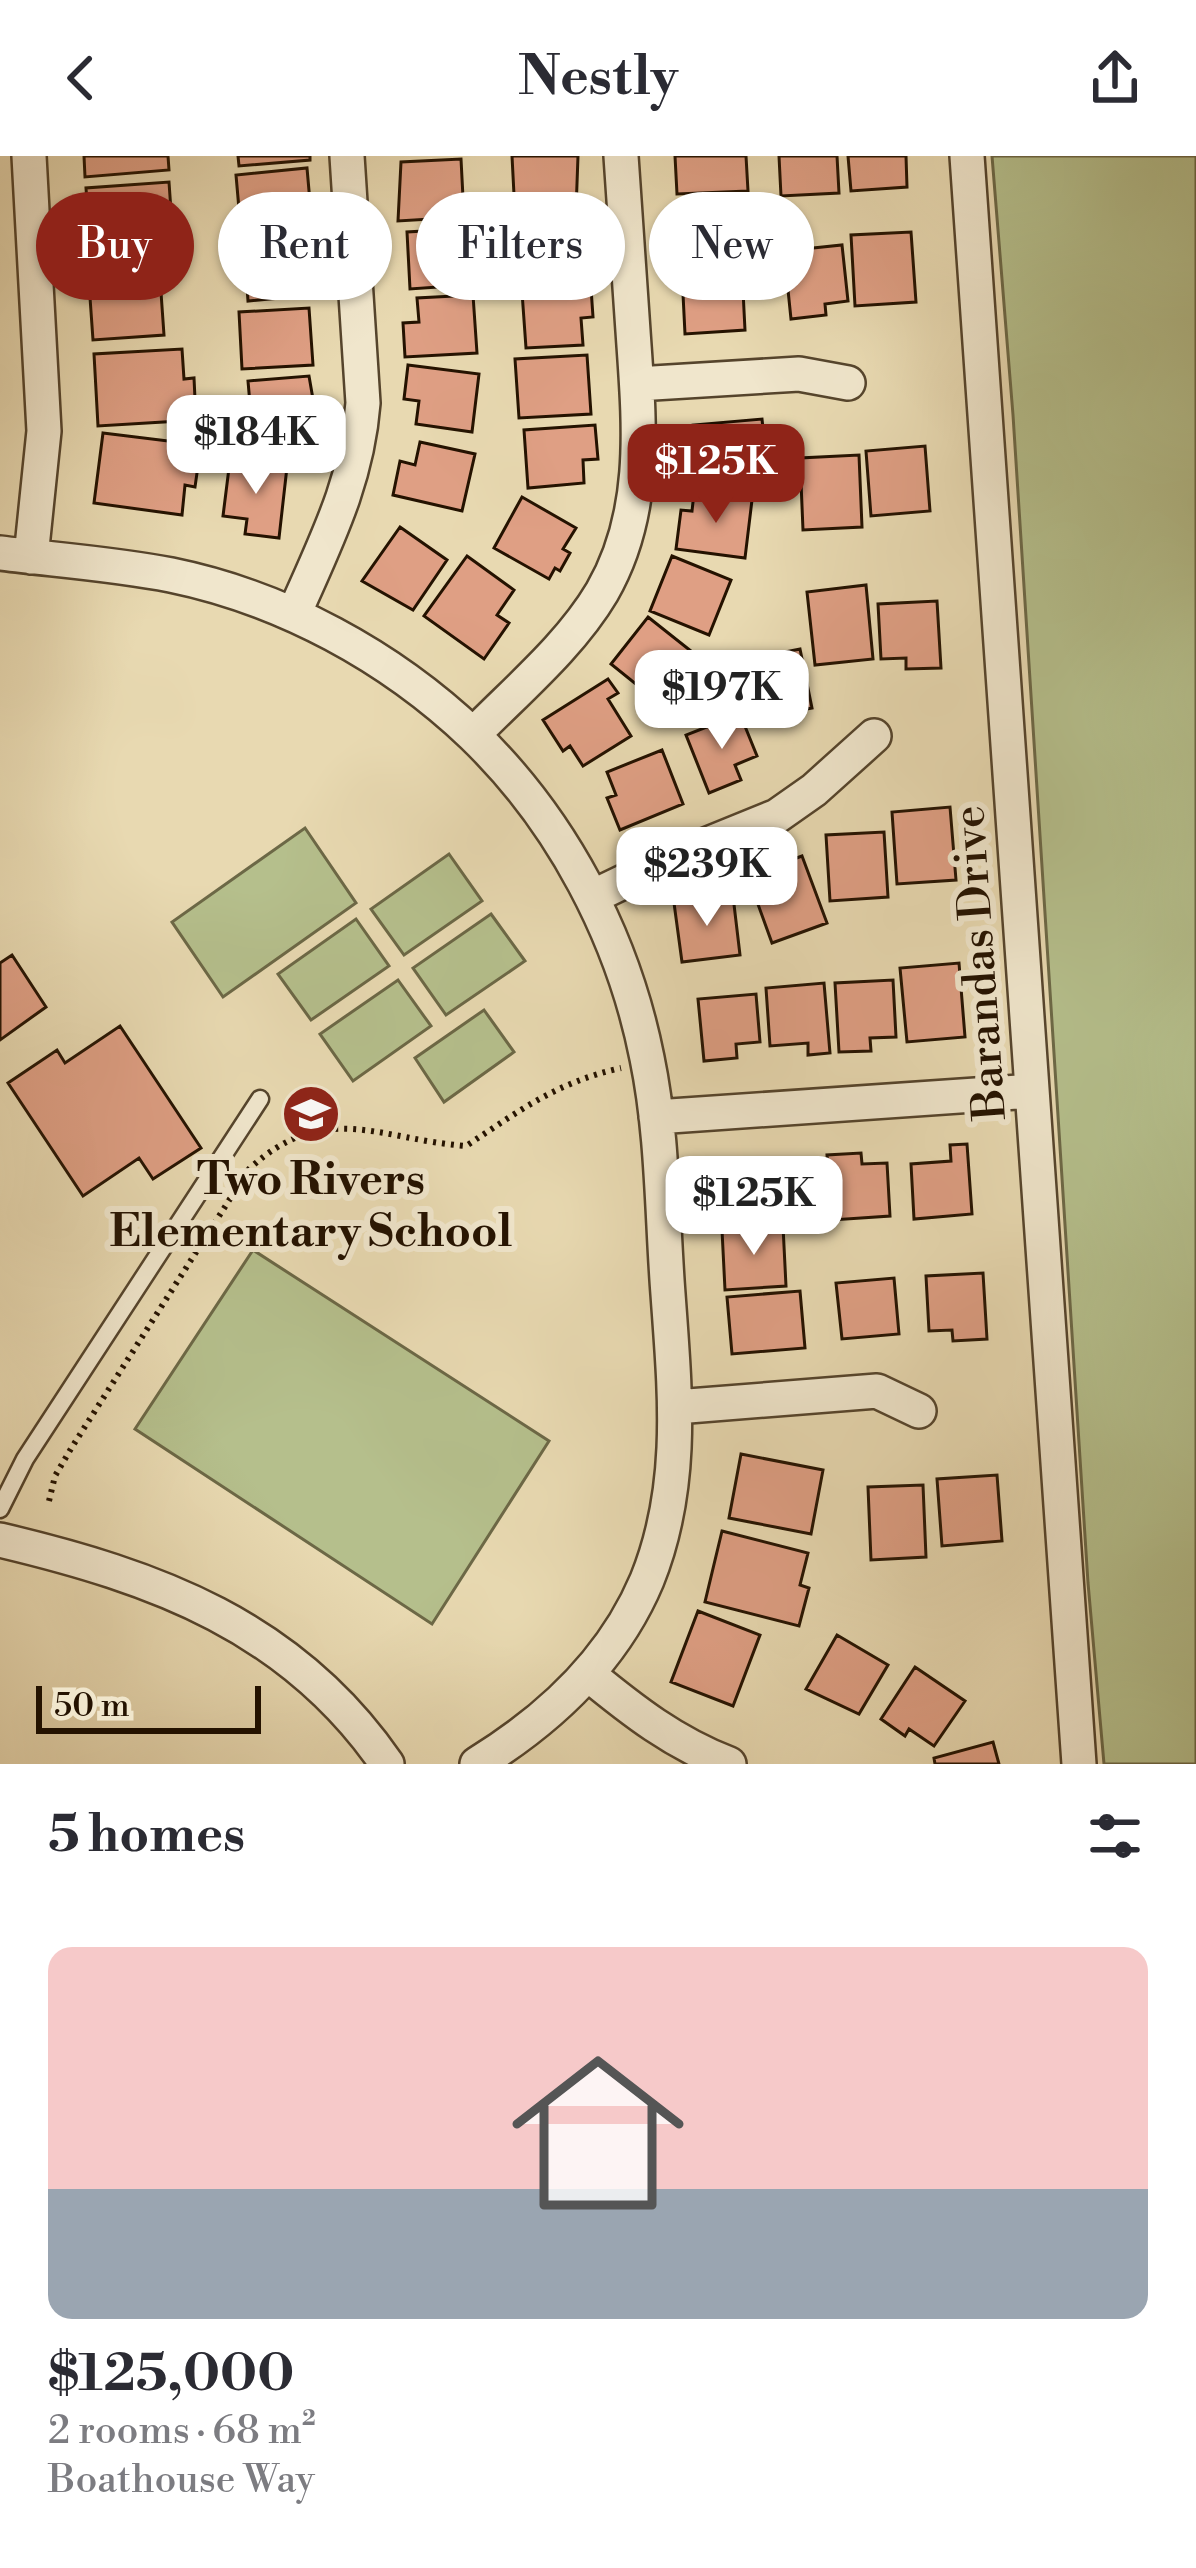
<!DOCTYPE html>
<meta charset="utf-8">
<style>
body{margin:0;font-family:"Libre Bodoni",serif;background:#f2f2f3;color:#2b2b33;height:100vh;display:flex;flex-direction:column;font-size:45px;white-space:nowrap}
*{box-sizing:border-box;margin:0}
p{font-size:39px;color:#7c7c81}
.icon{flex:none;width:66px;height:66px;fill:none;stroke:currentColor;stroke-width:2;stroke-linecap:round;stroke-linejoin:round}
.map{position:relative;height:1608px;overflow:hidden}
.drawer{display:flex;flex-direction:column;background:#fff;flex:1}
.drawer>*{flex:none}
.guide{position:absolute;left:36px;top:36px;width:1125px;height:108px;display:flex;gap:24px}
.scale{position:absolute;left:36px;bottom:30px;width:225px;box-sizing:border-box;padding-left:12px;border:6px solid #241200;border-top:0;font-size:33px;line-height:42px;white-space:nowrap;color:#241200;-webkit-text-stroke:9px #f0e6cc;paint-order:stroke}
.price{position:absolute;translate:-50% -102px;padding:0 27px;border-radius:24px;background:#fff;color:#222;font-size:39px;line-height:78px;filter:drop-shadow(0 3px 6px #0008)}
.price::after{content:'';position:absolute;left:50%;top:72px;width:36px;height:27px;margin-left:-18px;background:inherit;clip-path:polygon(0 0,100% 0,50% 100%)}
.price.on{background:#8f2418;color:#fff}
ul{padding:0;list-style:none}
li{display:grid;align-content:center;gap:24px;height:636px;padding:0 48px}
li+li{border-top:3px solid #e1e1e2}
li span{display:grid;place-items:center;height:372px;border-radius:24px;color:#555}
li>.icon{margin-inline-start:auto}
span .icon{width:216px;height:216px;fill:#fffc;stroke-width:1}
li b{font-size:51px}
h2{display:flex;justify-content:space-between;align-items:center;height:144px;padding:0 48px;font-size:51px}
.tag{padding:0 42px;border-radius:54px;background:#fff;box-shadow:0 3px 9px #0004;font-size:42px;line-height:108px}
.tag.on{background:#8f2418;color:#fff}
header{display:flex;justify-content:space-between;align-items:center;height:156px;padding:0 48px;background:#fff;font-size:54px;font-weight:700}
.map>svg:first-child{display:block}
.green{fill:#b5bf8c;stroke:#6c6846;stroke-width:3}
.building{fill:#df9f84;stroke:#241200;stroke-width:3}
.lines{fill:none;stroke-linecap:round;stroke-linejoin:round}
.lane-casing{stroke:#55442c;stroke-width:21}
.street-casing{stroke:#55442c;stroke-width:38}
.path{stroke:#241200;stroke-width:6;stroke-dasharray:3 6;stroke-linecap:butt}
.lane{stroke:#f0e6cc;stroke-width:16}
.street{stroke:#f0e6cc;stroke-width:33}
.labels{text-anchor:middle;stroke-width:12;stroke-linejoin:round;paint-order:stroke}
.street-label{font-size:45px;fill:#241200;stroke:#f0e6cc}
.poi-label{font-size:45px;font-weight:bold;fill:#241200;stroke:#f0e6cc}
</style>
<header><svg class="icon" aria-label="back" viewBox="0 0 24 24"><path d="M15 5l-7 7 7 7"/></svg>Nestly<svg class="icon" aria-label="share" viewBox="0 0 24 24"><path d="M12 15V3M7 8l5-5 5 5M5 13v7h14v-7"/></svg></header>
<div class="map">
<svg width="1196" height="1608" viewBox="0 0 1196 1608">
<rect width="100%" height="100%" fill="#e8d9b1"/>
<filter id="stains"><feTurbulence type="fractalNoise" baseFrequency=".00167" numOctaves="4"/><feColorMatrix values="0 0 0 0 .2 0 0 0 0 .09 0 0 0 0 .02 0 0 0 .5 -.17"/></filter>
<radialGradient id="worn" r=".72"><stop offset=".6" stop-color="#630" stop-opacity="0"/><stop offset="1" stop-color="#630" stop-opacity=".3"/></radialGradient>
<path class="green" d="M992,0H1196V1608H1104L1088,1427L1013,259Z
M305,672L356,747L223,841L172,766Z
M449,698L482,745L404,799L371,753Z
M491,758L525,805L446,859L413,812Z
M356,763L389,810L311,864L278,818Z
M398,824L431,870L353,925L320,878Z
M484,854L514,896L444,946L415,902Z
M253,1094L549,1285L432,1468L135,1273Z"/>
<path class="building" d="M84,0H168L169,14L85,21Z
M238,0H310V4L239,10Z
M512,0H578L576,55L515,58Z
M675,0H746L748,35L677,38Z
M779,0H837L839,37L781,40Z
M848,0H906L907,31L851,35Z
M461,3L464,61L398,65L401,6Z
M307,12L310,46L295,48L297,71L241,76L236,19Z
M169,26L174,98L91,104L86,32Z
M741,48L745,106L676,109L674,75L684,74L682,50Z
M572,66L573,88H583L585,121L516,125L513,69Z
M477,72L481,128L410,133L407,76Z
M911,76L916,146L855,150L851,79Z
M303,82L313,139L248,145L244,87Z
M842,89L848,145L825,148L826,159L791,163L784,95Z
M159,108L164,179L93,184L88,113Z
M742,115L745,174L685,178L682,118Z
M591,132L593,161L581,162L583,189L526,192L522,136Z
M473,139L477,197L405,201L403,167L419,166L417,142Z
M309,152L313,209L242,213L239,156Z
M182,193L184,223L194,222L196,264L98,270L94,198Z
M587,199L591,258L519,262L515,203Z
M408,209L479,218L472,276L416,268L419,245L404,243Z
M309,220L319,278L253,283L248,225Z
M762,263L768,321L708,327L705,297L695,298L693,269Z
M595,269L598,303L583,304L584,327L528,332L524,274Z
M103,277L201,289L195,331L185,329L182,359L94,347Z
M420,286L475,298L462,355L393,339L400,305L415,309Z
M925,290L930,355L871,360L866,295Z
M859,299L862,371L803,374L800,302Z
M230,304L287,311L279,382L245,378L247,363L223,360Z
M694,337L752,344L745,402L676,393L681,354L692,355Z
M522,341L576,372L563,393L570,397L560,415L555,412L549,423L494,392Z
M400,371L447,404L413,454L362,425Z
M467,400L514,434L497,459L509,467L484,503L424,460Z
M672,400L731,424L709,479L650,455Z
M866,429L873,503L815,509L807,436Z
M937,445L941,512L906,513V502L881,503L878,448Z
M648,461L701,503L663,550L611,508Z
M800,493L812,552L785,557L783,546L753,552L744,504Z
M608,523L618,537L608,543L631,580L583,610L570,590L563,595L543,564Z
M740,558L757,600L735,609L741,624L709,637L686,579Z
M662,594L683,648L620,674L607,642L616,639L607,616Z
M950,651L956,724L897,728L892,656Z
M884,676L888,741L830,745L826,679Z
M802,700L827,767L772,787L751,729L773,721L769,712Z
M733,740L740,799L682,806L674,747Z
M12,799L46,851L0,884V807Z
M959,807L965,881L907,886L900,812Z
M893,824L896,881L870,882L871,895L839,896L835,827Z
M824,827L830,897L808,899V887L770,890L766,832Z
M756,838L760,886L736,888L737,902L704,905L698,843Z
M120,870L201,992L153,1023L139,1002L83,1040L8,927L57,894L65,907Z
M967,988L972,1058L914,1063L911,1008L951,1005L950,989Z
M861,997L862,1008L887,1007L890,1060L832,1064L827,999Z
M788,1006L790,1061L731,1063L728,1008Z
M783,1070L786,1130L725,1134L722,1074Z
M983,1117L987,1183L953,1185L952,1174L929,1175L926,1120Z
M894,1122L899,1178L842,1183L836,1127Z
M800,1135L805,1192L732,1198L727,1141Z
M741,1298L823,1314L811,1378L729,1362Z
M997,1319L1002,1385L942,1390L937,1323Z
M923,1329L926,1401L871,1404L868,1331Z
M722,1375L808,1397L800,1429L809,1432L799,1470L705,1446Z
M698,1455L760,1479L733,1550L671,1526Z
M837,1479L888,1509L859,1558L806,1533Z
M915,1511L965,1545L934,1590L909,1573L905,1580L881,1563Z
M993,1586L999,1608H935L934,1602Z"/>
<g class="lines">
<defs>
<path id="lane" d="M0,1353L25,1303L260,943"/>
<path id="street" d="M29,0L44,275L31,401
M967,0L1079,1608
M637,228L799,218L848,227
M0,397C57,404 115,408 171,419C283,442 390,500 473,579C562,665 623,781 647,902C663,979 662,1060 668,1138C675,1236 685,1330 647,1424C613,1505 550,1563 477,1608
M294,458C325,387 357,326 363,247L347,0
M473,579C517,534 570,490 602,436C649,355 639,264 633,175C629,117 625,58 621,0
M592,741L671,703L777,660L814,634L874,580
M656,961L1032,935
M676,1251L877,1235L919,1255
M0,1384C156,1421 292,1470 387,1608
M588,1518C633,1555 674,1587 729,1608"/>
</defs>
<use href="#lane" class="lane-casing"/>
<use href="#street" class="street-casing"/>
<path class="path" d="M49,1345L55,1320L72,1291L249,1013C324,944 377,983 466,990C519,955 557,926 621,912"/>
<use href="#lane" class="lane"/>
<use href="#street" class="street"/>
</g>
<defs>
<symbol id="school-disc" viewBox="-11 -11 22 22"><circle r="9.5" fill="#8f2418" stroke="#f0e6cc"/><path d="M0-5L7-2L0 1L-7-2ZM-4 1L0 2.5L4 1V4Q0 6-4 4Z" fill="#fff"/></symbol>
</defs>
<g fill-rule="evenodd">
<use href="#school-disc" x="278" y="925" width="66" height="66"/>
</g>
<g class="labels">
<g class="street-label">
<text transform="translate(978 807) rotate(-94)" y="16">Barandas Drive</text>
</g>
<g class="poi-label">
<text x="311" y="1038">Two Rivers<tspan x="311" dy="52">Elementary School</tspan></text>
</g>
</g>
<rect width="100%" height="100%" filter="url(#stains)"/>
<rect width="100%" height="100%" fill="url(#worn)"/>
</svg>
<div class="scale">50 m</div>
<b class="price" style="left:256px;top:341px">$184K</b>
<b class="price on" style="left:716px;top:370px">$125K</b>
<b class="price" style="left:722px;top:596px">$197K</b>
<b class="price" style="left:707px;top:773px">$239K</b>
<b class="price" style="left:754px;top:1102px">$125K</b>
<div class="guide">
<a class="tag on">Buy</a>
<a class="tag">Rent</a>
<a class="tag">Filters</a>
<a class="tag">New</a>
</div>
</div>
<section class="drawer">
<h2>5 homes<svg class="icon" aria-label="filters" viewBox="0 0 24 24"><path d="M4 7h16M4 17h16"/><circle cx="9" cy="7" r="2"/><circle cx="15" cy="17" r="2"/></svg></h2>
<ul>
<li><span style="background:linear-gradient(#f6c9c9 65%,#9aa5b1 0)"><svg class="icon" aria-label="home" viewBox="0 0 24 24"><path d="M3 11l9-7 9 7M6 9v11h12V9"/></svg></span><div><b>$125,000</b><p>2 rooms · 68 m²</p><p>Boathouse Way</p></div></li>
</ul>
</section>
